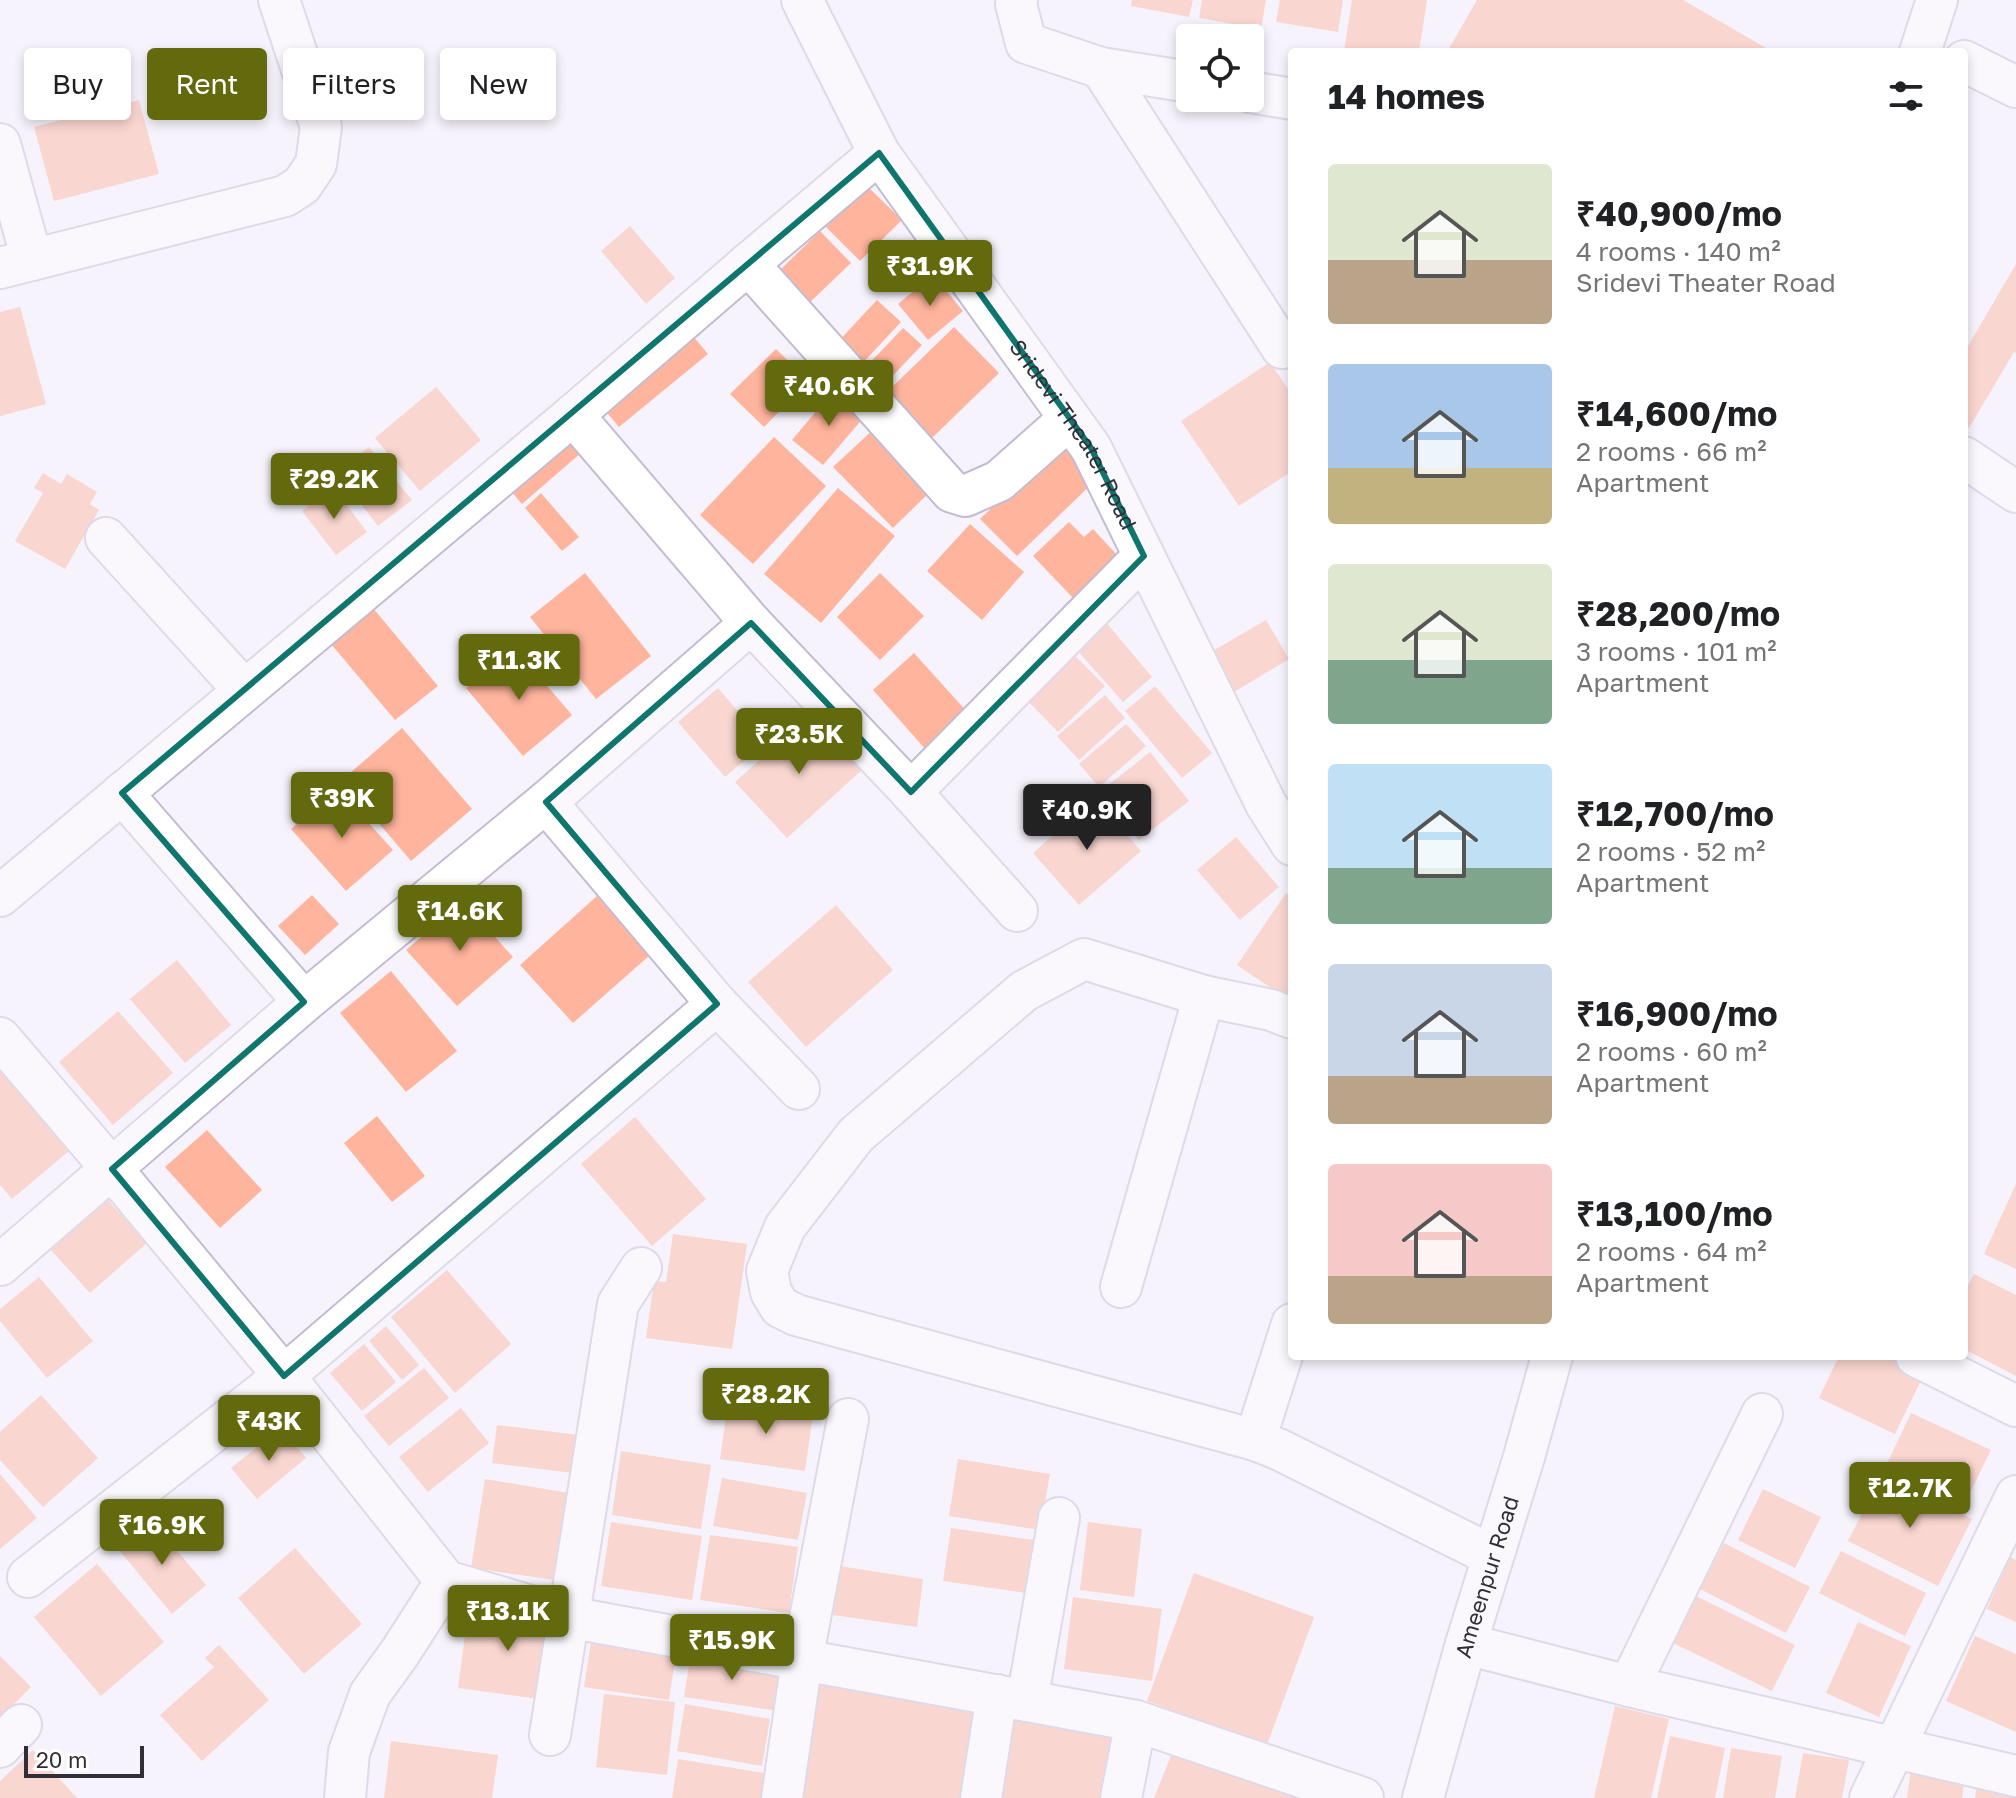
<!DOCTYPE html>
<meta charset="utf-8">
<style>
body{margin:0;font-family:"Golos Text",sans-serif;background:#f6f6f6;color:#202124;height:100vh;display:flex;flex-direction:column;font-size:30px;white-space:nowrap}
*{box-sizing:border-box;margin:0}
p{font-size:26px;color:#757577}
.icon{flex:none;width:44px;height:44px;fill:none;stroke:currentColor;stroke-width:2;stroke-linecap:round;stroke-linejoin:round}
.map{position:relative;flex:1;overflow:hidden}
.drawer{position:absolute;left:1288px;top:48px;width:680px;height:1312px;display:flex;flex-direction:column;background:#fff;border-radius:8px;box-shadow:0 4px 12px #0003}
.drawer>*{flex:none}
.hud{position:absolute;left:24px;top:48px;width:760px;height:72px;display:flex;gap:16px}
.fabs{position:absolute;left:1176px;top:24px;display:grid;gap:16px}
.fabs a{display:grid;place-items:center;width:88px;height:88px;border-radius:8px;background:#fff;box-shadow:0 4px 12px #0003;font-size:40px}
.scale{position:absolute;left:24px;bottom:20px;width:120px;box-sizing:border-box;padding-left:8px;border:4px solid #312e37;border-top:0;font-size:22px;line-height:28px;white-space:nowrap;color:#312e37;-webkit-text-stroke:6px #fff;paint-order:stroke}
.price{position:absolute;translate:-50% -68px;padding:0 18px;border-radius:8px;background:#636a0d;color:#fff;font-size:26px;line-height:52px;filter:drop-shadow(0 2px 4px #0008)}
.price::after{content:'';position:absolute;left:50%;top:48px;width:24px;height:18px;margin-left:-12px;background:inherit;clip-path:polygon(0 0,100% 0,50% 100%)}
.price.current{background:#222;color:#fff}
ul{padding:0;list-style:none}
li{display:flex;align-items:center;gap:24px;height:200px;padding:0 40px}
li span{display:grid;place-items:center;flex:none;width:224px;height:160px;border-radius:8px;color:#555}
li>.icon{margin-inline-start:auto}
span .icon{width:96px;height:96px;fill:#fffc;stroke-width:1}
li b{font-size:34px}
h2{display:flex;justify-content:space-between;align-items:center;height:96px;padding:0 40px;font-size:34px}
.chip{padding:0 28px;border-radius:8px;background:#fff;box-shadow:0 4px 12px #0003;font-size:28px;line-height:72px}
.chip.current{background:#636a0d;color:#fff}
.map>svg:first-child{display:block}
.building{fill:#ffb49d}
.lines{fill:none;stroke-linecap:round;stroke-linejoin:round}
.minor-casing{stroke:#c3bcd2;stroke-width:44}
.minor{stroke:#fff;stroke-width:40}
.marked{fill:none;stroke:#0f766e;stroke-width:6;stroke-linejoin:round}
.labels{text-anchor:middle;stroke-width:7;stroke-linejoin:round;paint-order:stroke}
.street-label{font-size:22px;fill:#312e37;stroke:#fff}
</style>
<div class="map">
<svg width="2016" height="1798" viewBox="0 0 2016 1798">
<rect width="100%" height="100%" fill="#f6f3fc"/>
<path class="building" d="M1132,0H1193L1189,17L1131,6Z
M1202,0H1266L1261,29L1199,18Z
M1280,0H1343L1338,32L1276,22Z
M1352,0H1427L1419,52L1344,51Z
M1477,0H1683L1773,52H1447Z
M139,100L159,174L54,201L34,127Z
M867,186L902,220L860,261L826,227Z
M630,226L675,278L646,304L601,251Z
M820,231L851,263L807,305L776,274Z
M2016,264V353L2014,352L1969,428L1964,426V353Z
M933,275L963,311L928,340L898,304Z
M877,300L901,322L858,368L835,345Z
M20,307L46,404L0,416V312Z
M954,327L999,373L932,438L887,392Z
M903,328L922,345L881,388L862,371Z
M693,336L708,354L619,427L604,409Z
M776,349L809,381L764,427L730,394Z
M1270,362L1292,395V471L1239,506L1181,421Z
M436,387L481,440L420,491L375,438Z
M834,390L865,416L823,465L792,440Z
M877,426L936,486L893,528L833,467Z
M774,437L826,486L753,564L700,515Z
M1065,437L1101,475L1017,556L980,519Z
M570,439L582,452L522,504L510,490Z
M369,447L412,500L378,526L337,473Z
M43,473L61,484L67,474L97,492L90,504L99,510L65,569L15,541L43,493L34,488Z
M333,487L367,532L336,555L302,511Z
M838,488L895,536L821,623L764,574Z
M541,493L579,537L562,551L525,508Z
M1069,522L1084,537L1093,529L1119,557L1074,599L1033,556Z
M970,524L1024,572L982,620L927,571Z
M585,573L651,656L596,699L530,617Z
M880,573L924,616L880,660L837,617Z
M368,602L438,686L395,720L326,638Z
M1100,615L1152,677L1123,702L1069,641Z
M1266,620L1289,659L1234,692L1211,652Z
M515,648L572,715L523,756L466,688Z
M1070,651L1105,686L1058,732L1023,696Z
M914,653L969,714L927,751L873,690Z
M1155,686L1212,753L1182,778L1125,711Z
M718,688L765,743L725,777L678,722Z
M1105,695L1125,718L1079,760L1057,736Z
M812,713L863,769L787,838L735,782Z
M1126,724L1146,746L1099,787L1079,764Z
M402,728L472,809L411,861L342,780Z
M1150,752L1189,801L1139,840L1101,791Z
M338,789L393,850L346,891L291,829Z
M1095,798L1141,851L1079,905L1033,853Z
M1236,837L1279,887L1240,920L1197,870Z
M1286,893L1292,897V991L1287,999L1237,965Z
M312,895L339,924L305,955L278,926Z
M597,896L650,955L573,1023L520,965Z
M463,901L513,957L457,1006L406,950Z
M836,905L893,970L806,1047L748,982Z
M177,960L231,1025L185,1063L130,999Z
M391,971L457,1051L406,1092L340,1013Z
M118,1011L173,1073L113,1125L59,1062Z
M0,1058L76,1145L12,1199L0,1185Z
M377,1116L425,1176L392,1202L344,1143Z
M635,1117L706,1199L652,1246L581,1164Z
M207,1130L262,1190L220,1228L165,1167Z
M2016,1184V1269L1984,1254Z
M106,1198L147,1243L90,1293L50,1249Z
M673,1234L747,1244L732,1349L646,1338L654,1281L666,1282Z
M447,1270L511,1344L455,1393L391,1317Z
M1974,1274L2016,1295V1376L1964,1349V1293Z
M39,1277L93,1341L47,1378L0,1321V1309Z
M386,1326L419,1365L402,1380L369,1341Z
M364,1344L396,1382L362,1411L330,1373Z
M1839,1356H1896L1926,1370L1895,1434L1819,1398Z
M424,1368L449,1398L389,1446L364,1416Z
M41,1395L98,1458L43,1507L0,1460V1432Z
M728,1402L813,1414L805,1471L720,1459Z
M461,1408L489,1443L428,1492L399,1457Z
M1911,1413L1991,1450L1964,1505L1885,1468Z
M497,1425L578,1435L573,1473L492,1463Z
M281,1428L306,1458L257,1499L231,1468Z
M621,1451L711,1465L701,1529L612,1515Z
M958,1459L1050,1474L1040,1530L949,1516Z
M0,1474L37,1518L0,1549Z
M1882,1474L1972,1519L1938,1586L1848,1541Z
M722,1478L807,1493L798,1540L713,1526Z
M485,1479L569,1493L555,1580L471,1568Z
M1763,1489L1821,1517L1795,1568L1738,1540Z
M152,1521L206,1585L172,1614L118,1549Z
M611,1522L702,1536L692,1600L601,1586Z
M1088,1522L1142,1529L1134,1597L1080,1590Z
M951,1528L1034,1540L1026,1593L943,1581Z
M710,1535L798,1547L789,1613L700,1600Z
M1724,1543L1810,1587L1786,1633L1700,1589Z
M295,1548L362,1624L304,1674L238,1598Z
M1841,1551L1926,1593L1905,1636L1819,1593Z
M2010,1557L2016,1560V1622L1987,1609Z
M97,1564L164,1642L101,1696L34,1617Z
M839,1566L923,1579L917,1627L833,1615Z
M1194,1573L1314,1617L1267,1745L1147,1701Z
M1694,1595L1795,1645L1772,1691L1671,1642Z
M1073,1597L1162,1609L1152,1681L1064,1669Z
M469,1606L558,1618L547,1700L458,1688Z
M1858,1622L1911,1646L1879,1717L1826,1693Z
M593,1628L678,1641L669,1700L584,1687Z
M1975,1636L2016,1654V1732L1946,1701Z
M219,1645L269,1700L202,1761L160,1715L214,1667L205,1658Z
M691,1653L779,1667L773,1710L684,1697Z
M0,1656L31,1687L0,1718Z
M815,1676L982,1703L968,1798H796Z
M604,1694L675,1702L667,1775L596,1767Z
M685,1704L770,1719L762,1766L677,1751Z
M1615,1706L1669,1719L1651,1798H1594Z
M1013,1713L1114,1729L1103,1798H999Z
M1670,1736L1725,1748L1715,1798H1657Z
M391,1741L498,1755L492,1798H384Z
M1177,1741L1300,1791L1297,1798H1154Z
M1731,1748L1782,1756L1775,1798H1723Z
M33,1750L77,1798H0V1781Z
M1803,1753L1849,1760L1842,1798H1795Z
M678,1759L764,1773L761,1798H672Z
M1911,1768L1965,1775L1962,1798H1907Z
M1978,1779L2016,1785V1798H1975Z"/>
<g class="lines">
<defs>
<g id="minor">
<path id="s1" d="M802,0L879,153L1091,448L1266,804L1292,845"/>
<path d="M1017,0L1016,4L1026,43L1101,68L1190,82"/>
<path d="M1920,52L1937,0"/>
<path d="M1964,61L2016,87"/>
<path d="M1101,68L1282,348"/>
<path d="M1250,92L1292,99"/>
<path d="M0,144L32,260"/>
<path d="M748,264L952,492L965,496L999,481L1069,419"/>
<path d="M0,268L285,196L302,185L316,164L321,127L279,0"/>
<path d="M573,415L751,623L911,792L1017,911"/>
<path d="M1964,457L2016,492"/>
<path d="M106,538L244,690"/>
<path d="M911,792L1144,556"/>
<path d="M122,793L304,1002"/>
<path d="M0,896L573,415L748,264L879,153"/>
<path d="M717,1004L799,1089"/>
<path d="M1292,1018L1271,1010L1204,996L1084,959L1024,991L856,1135L785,1227L767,1271L771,1292L780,1307L796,1315L1255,1440L1278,1449L1493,1556"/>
<path d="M0,1038L112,1169L284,1376L446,1581L568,1617L1136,1721L1363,1798"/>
<path d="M0,1265L304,1002L546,802L751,623"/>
<path d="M1121,1287L1204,996"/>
<path d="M1916,1356L2016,1406"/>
<path d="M1255,1440L1292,1324"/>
<path d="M28,1577L284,1376L717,1004L546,802"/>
<path d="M1466,1644L1629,1686L2016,1776"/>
<path d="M1629,1686L1762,1414"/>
<path d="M1027,1701L1059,1518"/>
<path d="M550,1735L618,1304L641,1268"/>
<path d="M0,1747L21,1725"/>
<path d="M345,1798L349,1752L370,1694L399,1654L446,1581"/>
<path d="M782,1798L802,1660L848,1419"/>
<path d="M981,1798L997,1695"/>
<path d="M1121,1798L1136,1721"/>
<path id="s2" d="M1423,1798L1466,1644L1524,1457L1552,1356"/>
<path d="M1870,1798L2016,1496"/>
</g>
</defs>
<use href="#minor" class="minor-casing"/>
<use href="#minor" class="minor"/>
</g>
<path d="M0 0H2016V1798H0ZM879,153L1091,448L1144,556L911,792L751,623L546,802L717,1004L284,1376L112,1169L304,1002L122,793Z" fill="#f6f3fc" fill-opacity=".55" fill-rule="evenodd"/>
<path class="marked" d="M879,153L1091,448L1144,556L911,792L751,623L546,802L717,1004L284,1376L112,1169L304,1002L122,793Z"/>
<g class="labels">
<g class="street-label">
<text dy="8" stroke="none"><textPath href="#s1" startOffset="514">Sridevi Theater Road</textPath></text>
<text dy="8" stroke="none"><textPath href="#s2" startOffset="230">Ameenpur Road</textPath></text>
</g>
</g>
</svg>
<div class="fabs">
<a><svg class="icon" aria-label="locate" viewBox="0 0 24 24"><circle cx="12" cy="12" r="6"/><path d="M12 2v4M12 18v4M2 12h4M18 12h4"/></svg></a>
</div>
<div class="scale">20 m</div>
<b class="price" style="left:930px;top:308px">₹31.9K</b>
<b class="price" style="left:829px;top:428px">₹40.6K</b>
<b class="price" style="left:334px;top:521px">₹29.2K</b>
<b class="price" style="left:519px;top:702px">₹11.3K</b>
<b class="price" style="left:799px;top:776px">₹23.5K</b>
<b class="price" style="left:342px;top:840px">₹39K</b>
<b class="price current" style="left:1087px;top:852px">₹40.9K</b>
<b class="price" style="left:460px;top:953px">₹14.6K</b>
<b class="price" style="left:766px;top:1436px">₹28.2K</b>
<b class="price" style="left:269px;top:1463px">₹43K</b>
<b class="price" style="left:1910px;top:1530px">₹12.7K</b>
<b class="price" style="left:162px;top:1567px">₹16.9K</b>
<b class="price" style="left:508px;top:1653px">₹13.1K</b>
<b class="price" style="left:732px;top:1682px">₹15.9K</b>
<div class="hud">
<a class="chip">Buy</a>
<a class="chip current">Rent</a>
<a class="chip">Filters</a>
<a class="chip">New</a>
</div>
<section class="drawer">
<h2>14 homes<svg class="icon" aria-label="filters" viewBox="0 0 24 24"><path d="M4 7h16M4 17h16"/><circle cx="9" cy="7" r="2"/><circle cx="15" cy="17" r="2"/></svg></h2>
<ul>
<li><span style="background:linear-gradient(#dfe7d0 60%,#b9a48a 0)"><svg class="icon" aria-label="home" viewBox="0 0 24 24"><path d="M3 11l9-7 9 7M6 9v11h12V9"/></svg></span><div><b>₹40,900/mo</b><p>4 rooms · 140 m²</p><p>Sridevi Theater Road</p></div></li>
<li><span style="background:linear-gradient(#a9c7e8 65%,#c2b280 0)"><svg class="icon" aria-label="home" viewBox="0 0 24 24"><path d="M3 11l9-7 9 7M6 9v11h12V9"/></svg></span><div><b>₹14,600/mo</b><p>2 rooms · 66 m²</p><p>Apartment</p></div></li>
<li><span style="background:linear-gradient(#dfe7d0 60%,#7fa58c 0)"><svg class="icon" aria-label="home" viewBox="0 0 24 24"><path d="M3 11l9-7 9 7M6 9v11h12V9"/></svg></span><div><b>₹28,200/mo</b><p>3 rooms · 101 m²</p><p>Apartment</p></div></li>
<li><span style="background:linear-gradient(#bfe0f5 65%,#7fa58c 0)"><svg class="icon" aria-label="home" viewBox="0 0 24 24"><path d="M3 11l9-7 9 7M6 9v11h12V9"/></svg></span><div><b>₹12,700/mo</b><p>2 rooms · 52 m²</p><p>Apartment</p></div></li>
<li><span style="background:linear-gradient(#c9d6e8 70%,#b9a48a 0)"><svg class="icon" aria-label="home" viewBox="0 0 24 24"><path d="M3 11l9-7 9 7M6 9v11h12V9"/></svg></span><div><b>₹16,900/mo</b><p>2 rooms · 60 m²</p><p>Apartment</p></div></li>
<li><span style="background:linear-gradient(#f6c9c9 70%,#b9a48a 0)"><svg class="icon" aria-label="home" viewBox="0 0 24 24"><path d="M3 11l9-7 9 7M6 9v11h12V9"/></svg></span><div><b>₹13,100/mo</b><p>2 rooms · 64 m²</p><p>Apartment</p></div></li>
</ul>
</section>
</div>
